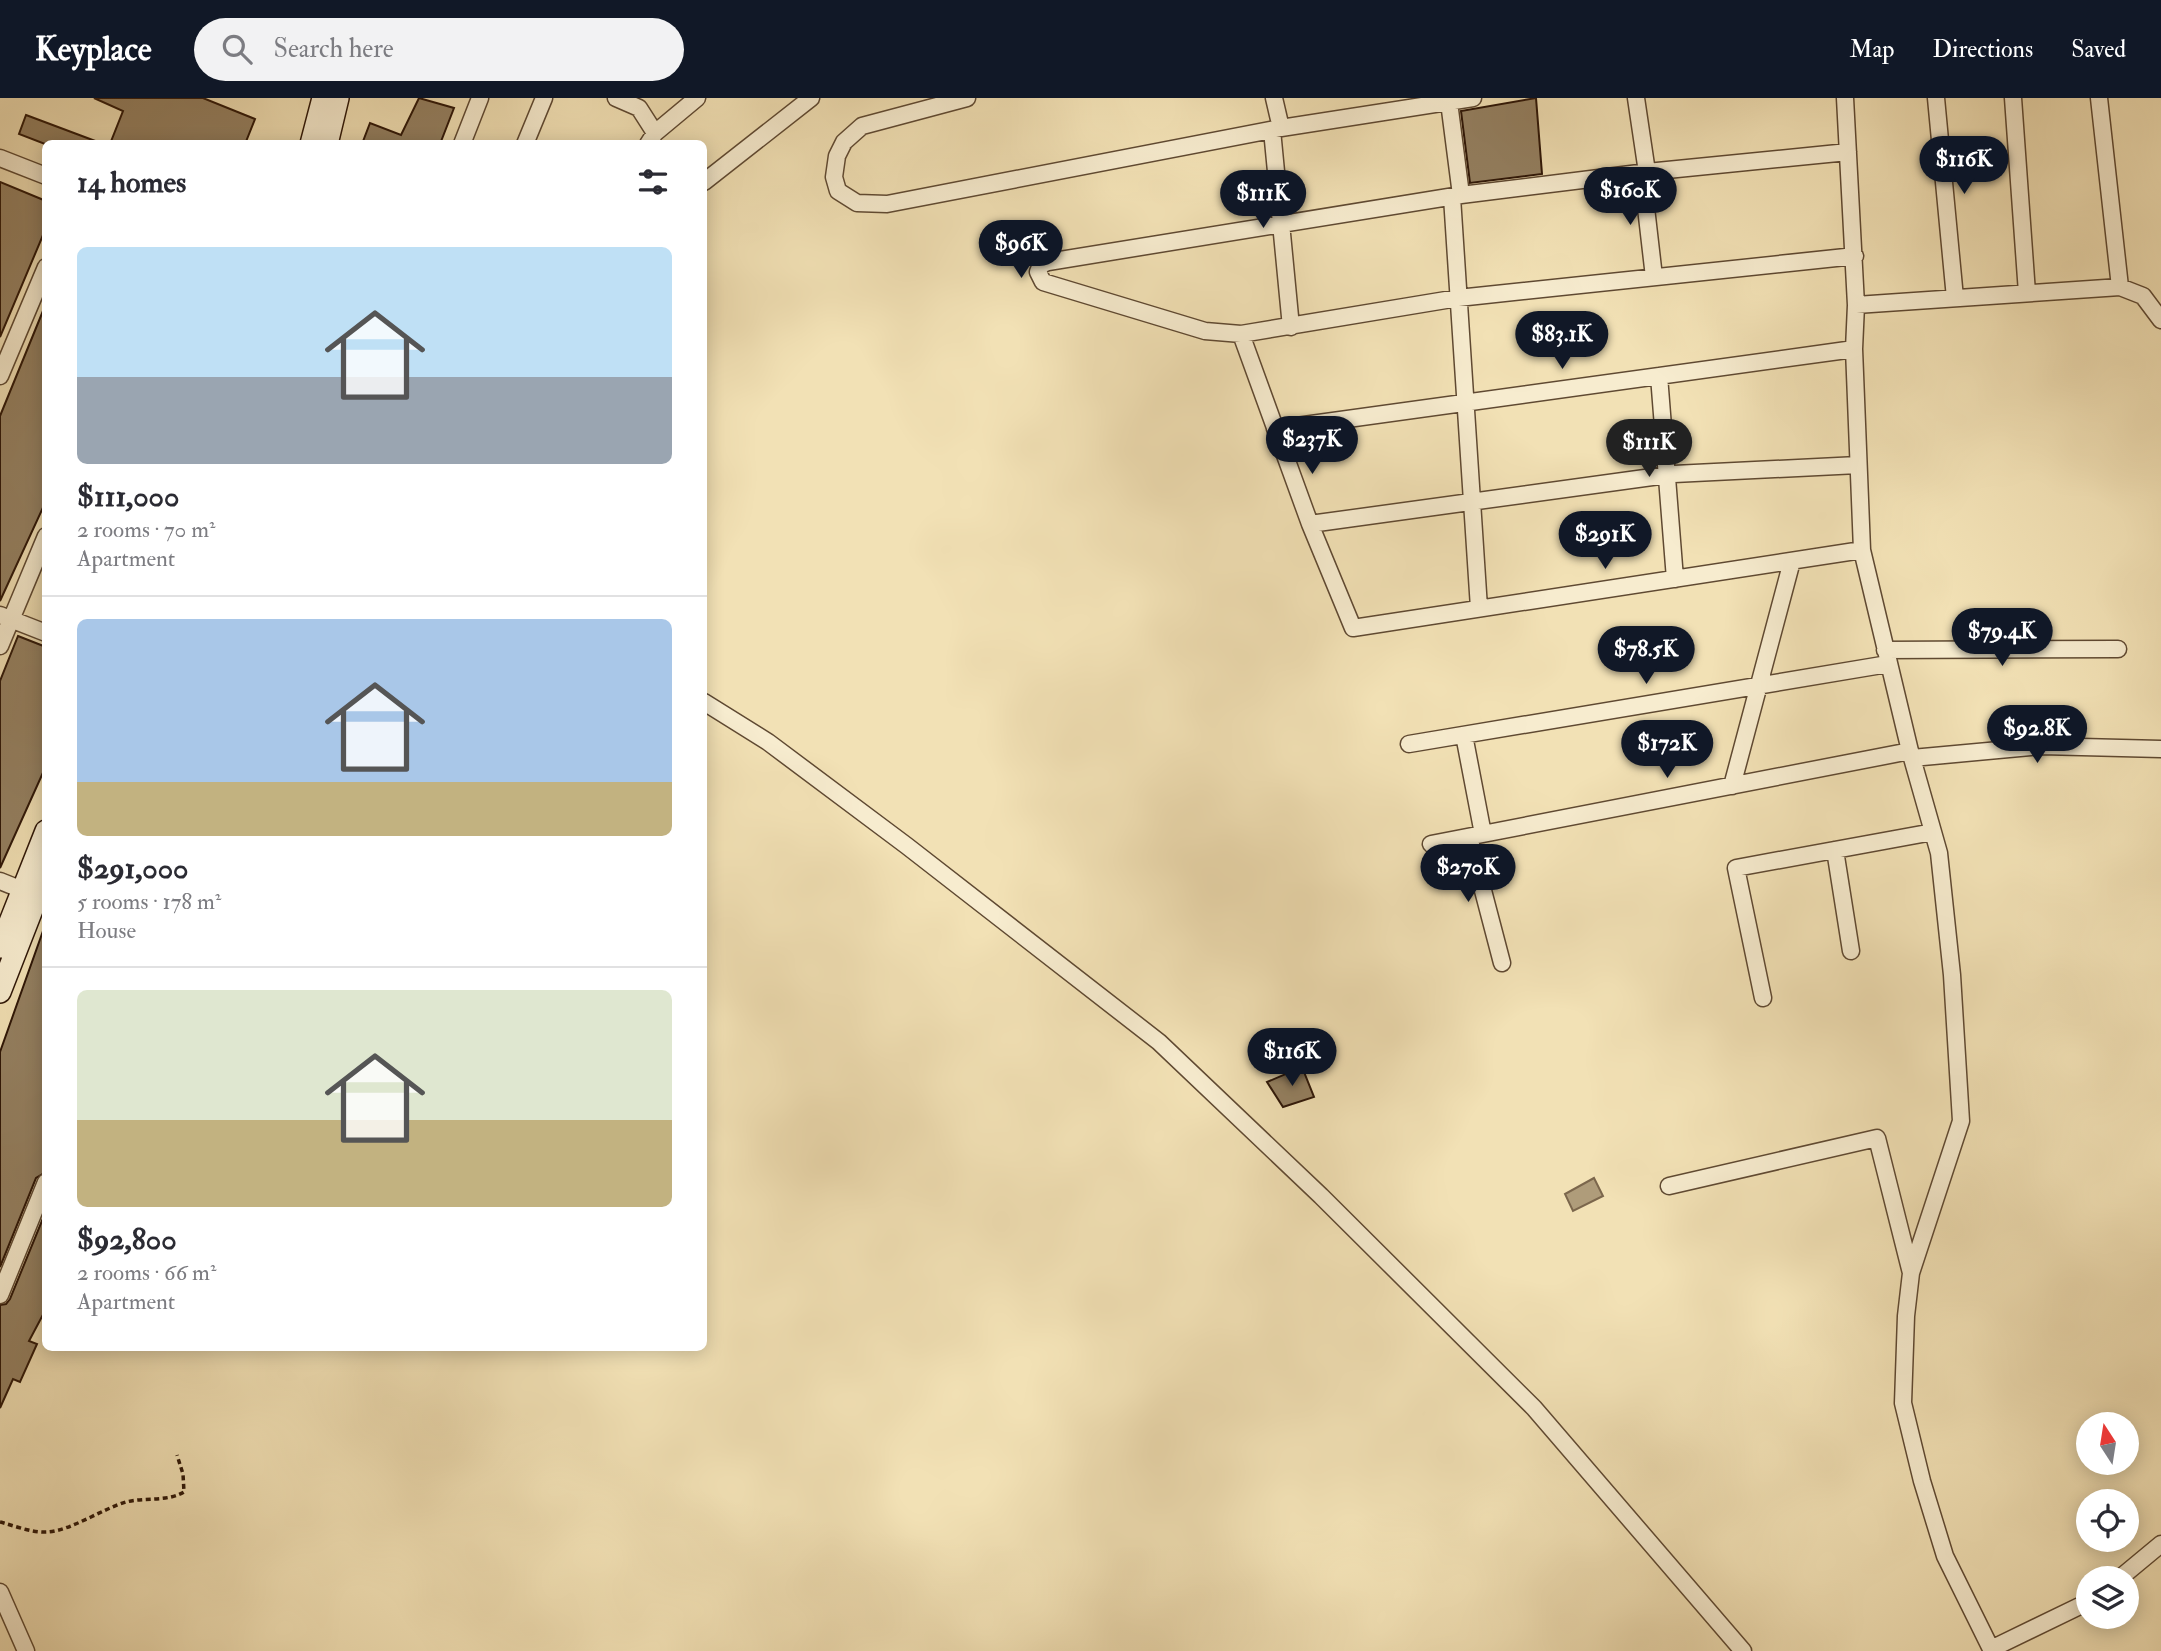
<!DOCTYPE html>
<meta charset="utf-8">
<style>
body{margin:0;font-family:"IM FELL Double Pica",serif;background:#f2f2f3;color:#2b2b33;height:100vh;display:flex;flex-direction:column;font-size:26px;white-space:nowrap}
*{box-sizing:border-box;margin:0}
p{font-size:23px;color:#7c7c81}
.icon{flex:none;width:38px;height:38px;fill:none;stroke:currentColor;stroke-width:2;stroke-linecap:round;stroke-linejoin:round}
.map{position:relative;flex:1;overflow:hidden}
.details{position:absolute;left:42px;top:42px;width:665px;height:1211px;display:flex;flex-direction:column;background:#fff;border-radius:10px;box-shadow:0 4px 18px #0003}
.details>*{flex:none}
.needle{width:46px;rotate:348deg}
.tools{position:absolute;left:2076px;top:1314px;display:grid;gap:14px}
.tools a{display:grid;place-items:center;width:63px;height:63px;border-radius:50%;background:#fff;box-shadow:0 4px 18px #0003;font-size:35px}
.price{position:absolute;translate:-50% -60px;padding:0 16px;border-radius:24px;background:#111827;color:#fff;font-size:23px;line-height:46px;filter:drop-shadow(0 2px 4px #0008)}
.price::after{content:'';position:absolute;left:50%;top:42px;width:21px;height:16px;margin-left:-10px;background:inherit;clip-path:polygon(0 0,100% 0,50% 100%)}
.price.selected{background:#222;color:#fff}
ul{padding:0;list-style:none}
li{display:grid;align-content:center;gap:14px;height:371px;padding:0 35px}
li+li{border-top:2px solid #e1e1e2}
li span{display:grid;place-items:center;height:217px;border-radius:10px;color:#555}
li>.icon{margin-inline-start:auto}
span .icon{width:126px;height:126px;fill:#fffc;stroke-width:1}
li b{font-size:30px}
h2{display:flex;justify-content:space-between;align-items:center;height:84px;padding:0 35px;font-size:30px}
header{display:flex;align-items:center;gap:42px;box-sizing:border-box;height:98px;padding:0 35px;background:#111827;color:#fff}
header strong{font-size:33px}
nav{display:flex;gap:38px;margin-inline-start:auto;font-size:24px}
.search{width:490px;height:63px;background:#f2f2f3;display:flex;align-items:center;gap:18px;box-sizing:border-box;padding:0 24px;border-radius:38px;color:#7c7c81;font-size:26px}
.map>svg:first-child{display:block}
.water{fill:#af9c7a;stroke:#7b664c;stroke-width:2}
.building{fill:#948061;stroke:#2e1607;stroke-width:2}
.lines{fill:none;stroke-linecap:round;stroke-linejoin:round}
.street-casing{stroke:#5f4932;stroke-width:19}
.secondary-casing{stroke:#2e1607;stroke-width:24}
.path{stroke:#2e1607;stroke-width:3.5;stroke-dasharray:5 3.5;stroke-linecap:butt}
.street{stroke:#f7eccf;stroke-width:16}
.secondary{stroke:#f7eccf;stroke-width:21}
</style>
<header>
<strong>Keyplace</strong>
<div class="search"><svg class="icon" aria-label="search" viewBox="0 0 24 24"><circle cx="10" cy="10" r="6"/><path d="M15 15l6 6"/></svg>Search here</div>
<nav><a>Map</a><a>Directions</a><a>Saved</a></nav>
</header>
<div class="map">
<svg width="2161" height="1553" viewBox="0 0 2161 1553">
<rect width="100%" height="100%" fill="#f2e1b5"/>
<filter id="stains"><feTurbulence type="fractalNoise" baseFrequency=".00286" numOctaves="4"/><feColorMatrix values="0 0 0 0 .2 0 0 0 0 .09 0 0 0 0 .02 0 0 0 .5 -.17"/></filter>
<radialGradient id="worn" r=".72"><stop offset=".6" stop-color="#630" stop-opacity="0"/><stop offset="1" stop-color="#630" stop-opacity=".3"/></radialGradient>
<path class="water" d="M1594,1080L1603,1098L1573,1113L1565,1096Z"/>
<path class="building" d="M94,0H203L255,21L245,46H110L123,13Z
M419,0L454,10L440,46H362L370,25L401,37Z
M1536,0L1542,76L1470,85L1461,13Z
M26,17L98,44V46H45L19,36Z
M0,84L46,103V130L0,239Z
M45,208L46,403L0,503V318Z
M18,538L46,549V668L0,770V583Z
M43,833L46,834V1074L36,1080L0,1169V954Z
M1302,969L1314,999L1283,1009L1267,984Z
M46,1113V1211L29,1243L37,1246L20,1284L13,1281L0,1310V1207L6,1206L10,1201Z"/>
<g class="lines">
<defs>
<path id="street" d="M616,0L639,10L655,35
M967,0L862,28L844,44L837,58L834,79L838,93L857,105L887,106L1281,30L1473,0
M1274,0L1281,30
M1636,0L1647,74
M1845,0L1856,207L2120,189L2143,198L2161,222
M1936,0L1955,200
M2013,0L2027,195
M2099,0L2120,189
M1449,4L1461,97
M1272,32L1291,229
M462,46L480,0
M525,46L544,0
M648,46L655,35L697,0
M1848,54L1647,74L1461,97L1048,164L1041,167L1038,174L1043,184L1205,233L1241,236L1458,200L1855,158
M0,60L46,78
M1642,75L1654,179
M704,84L811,0
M1452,99L1479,510
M1856,207L1854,251L1862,452L1910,653L1939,755L1952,877L1961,1023L1911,1175
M1241,236L1310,426L1353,530L1862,452
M0,278L46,169
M1659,278L1675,481
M1275,331L1854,251
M1310,426L1674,376L1858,367
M0,517L46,535
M0,548L46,438
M1885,552L2118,551
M704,604L768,644L907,748L1159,944L1321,1098L1534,1310L1743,1553
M1464,637L1483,736
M1409,646L1888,566
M1912,660L2042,648L2161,651
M1732,688L1792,463
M1469,739L1502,865
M1431,746L1910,653
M1835,752L1851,853
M0,783L30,795
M1763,900L1736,770L1933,734
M1669,1088L1877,1040L1911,1175L1906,1218L1903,1305L1922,1383L1945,1458L1992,1553
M0,1197L46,1084
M2120,1480L2161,1446
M0,1494L26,1553
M1991,1551L2088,1504"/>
<path id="secondary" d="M311,46L323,0
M327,46L338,0
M0,849L46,733
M0,894L46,776"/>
</defs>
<use href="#street" class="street-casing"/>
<use href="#secondary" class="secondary-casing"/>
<path class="path" d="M0,1424C15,1428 32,1435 48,1434C72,1432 102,1411 126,1404C146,1399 167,1404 184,1394L183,1376L177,1357"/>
<use href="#street" class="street"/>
<use href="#secondary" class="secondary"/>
</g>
<rect width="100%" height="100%" filter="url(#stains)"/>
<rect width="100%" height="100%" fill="url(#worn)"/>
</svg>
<div class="tools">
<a><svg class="needle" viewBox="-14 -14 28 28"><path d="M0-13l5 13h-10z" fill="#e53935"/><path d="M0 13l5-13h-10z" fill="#7c7c81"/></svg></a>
<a><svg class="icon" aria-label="locate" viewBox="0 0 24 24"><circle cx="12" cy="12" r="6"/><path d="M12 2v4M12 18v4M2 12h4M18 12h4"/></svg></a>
<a><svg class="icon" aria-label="layers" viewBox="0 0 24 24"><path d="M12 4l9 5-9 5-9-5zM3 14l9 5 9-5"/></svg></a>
</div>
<b class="price" style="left:1964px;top:98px">$116K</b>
<b class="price" style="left:1630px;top:129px">$160K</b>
<b class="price" style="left:1263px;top:132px">$111K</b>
<b class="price" style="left:1021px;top:182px">$96K</b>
<b class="price" style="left:1562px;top:273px">$83.1K</b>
<b class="price" style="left:1312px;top:378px">$237K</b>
<b class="price selected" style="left:1649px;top:381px">$111K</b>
<b class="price" style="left:1605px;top:473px">$291K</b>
<b class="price" style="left:2002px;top:570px">$79.4K</b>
<b class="price" style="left:1646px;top:588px">$78.5K</b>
<b class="price" style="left:2037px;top:667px">$92.8K</b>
<b class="price" style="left:1667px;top:682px">$172K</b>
<b class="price" style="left:1468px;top:806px">$270K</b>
<b class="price" style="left:1292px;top:990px">$116K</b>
<section class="details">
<h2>14 homes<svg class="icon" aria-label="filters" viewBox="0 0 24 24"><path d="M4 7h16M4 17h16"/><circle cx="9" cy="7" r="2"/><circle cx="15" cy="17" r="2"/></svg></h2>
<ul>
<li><span style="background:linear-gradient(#bfe0f5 60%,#9aa5b1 0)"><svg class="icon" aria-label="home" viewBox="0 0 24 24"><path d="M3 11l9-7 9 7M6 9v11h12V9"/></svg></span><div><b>$111,000</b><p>2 rooms · 70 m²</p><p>Apartment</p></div></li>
<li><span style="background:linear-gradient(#a9c7e8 75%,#c2b280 0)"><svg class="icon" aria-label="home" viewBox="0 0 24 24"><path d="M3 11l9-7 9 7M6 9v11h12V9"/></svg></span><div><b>$291,000</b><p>5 rooms · 178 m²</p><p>House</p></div></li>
<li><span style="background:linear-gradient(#dfe7d0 60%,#c2b280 0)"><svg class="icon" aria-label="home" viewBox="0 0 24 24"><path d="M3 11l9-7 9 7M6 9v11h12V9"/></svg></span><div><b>$92,800</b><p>2 rooms · 66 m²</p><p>Apartment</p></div></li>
</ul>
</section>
</div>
